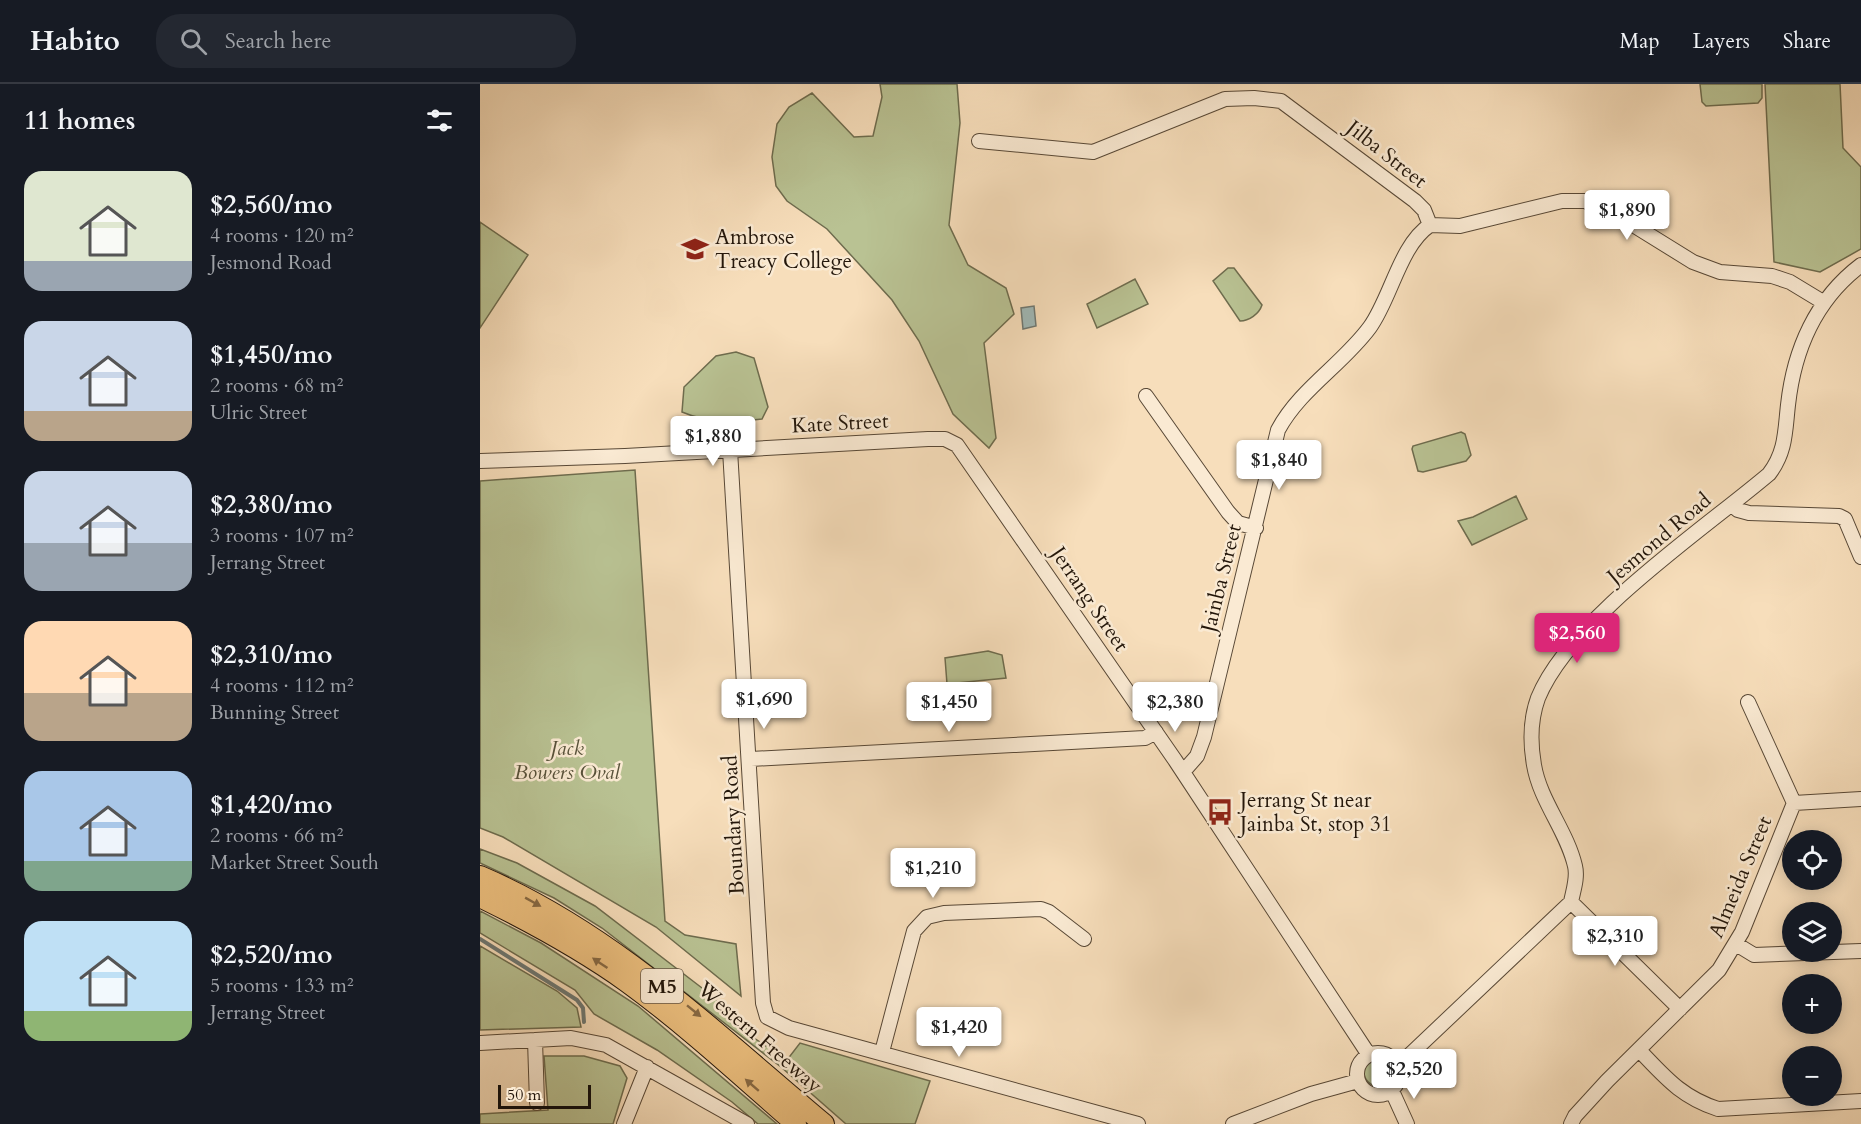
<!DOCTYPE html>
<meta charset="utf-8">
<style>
body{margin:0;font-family:Cardo,serif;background:#242831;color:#f1f3f6;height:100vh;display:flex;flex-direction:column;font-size:22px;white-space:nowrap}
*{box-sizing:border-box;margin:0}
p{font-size:20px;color:#9ea1a6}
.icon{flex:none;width:33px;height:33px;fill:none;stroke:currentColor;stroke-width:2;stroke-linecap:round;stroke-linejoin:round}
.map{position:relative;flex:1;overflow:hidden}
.details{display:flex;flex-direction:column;background:#171b24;width:480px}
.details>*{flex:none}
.controls{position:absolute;left:1302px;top:746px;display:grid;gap:12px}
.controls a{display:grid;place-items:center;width:60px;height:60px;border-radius:50%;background:#171b24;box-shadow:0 3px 15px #0003;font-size:30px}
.scale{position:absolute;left:18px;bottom:15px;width:93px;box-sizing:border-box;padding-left:6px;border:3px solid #23160a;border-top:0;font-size:16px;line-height:21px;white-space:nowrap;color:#23160a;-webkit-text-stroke:4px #faead3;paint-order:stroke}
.price{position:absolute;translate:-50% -51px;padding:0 14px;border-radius:6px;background:#fff;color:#222;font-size:20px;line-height:39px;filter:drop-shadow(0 2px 3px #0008)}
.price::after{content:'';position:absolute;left:50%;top:36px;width:18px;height:14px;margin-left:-9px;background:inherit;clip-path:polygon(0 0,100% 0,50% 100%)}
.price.current{background:#db2777;color:#fff}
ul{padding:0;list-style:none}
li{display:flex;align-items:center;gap:18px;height:150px;padding:0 24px}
li span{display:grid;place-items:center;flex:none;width:168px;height:120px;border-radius:18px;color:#555}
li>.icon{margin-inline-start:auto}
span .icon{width:72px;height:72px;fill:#fffc;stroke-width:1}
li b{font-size:26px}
h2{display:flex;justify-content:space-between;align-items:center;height:72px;padding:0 24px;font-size:26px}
header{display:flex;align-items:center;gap:36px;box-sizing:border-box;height:84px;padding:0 30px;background:#171b24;border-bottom:2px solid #363941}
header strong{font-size:28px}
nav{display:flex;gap:33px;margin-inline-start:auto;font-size:21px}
.search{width:420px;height:54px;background:#242831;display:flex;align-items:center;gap:15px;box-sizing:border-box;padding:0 21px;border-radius:24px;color:#9ea1a6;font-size:22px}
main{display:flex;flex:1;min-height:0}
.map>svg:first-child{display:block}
.green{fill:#b9c293;stroke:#6e6c4e;stroke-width:1.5}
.water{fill:#a0bab9;stroke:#6e7873;stroke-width:1.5}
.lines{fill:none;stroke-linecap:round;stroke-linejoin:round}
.stream{stroke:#6e7873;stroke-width:4}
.minor-casing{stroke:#584836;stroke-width:16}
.highway-casing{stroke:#23160a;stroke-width:22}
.minor{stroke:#faead3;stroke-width:14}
.highway{stroke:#ecbf7e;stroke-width:20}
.oneway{fill:#886a44}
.labels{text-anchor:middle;stroke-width:5;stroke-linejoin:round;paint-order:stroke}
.shield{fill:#faead3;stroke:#645646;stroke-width:1.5}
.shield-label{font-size:20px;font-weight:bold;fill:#23160a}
.street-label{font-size:21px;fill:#23160a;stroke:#faead3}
.poi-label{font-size:21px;fill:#23160a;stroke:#faead3;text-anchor:start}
.park-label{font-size:21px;font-style:italic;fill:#58523a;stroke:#faead3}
</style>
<header>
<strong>Habito</strong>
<div class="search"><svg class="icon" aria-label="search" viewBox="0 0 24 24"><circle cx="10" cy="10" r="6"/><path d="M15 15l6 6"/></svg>Search here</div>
<nav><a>Map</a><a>Layers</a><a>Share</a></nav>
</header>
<main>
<section class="details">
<h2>11 homes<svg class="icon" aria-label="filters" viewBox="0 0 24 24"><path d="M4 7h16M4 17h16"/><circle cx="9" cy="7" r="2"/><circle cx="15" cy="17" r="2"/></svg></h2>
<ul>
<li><span style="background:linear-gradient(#dfe7d0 75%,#9aa5b1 0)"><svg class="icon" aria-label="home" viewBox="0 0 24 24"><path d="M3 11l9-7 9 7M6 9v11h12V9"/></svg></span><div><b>$2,560/mo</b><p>4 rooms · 120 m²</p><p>Jesmond Road</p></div></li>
<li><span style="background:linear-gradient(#c9d6e8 75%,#b9a48a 0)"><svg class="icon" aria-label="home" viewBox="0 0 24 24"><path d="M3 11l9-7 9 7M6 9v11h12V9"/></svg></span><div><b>$1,450/mo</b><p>2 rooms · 68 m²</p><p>Ulric Street</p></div></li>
<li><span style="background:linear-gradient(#c9d6e8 60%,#9aa5b1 0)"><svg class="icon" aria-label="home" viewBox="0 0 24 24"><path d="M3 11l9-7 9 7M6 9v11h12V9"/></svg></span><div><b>$2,380/mo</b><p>3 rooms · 107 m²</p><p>Jerrang Street</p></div></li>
<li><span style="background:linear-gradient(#ffd9b3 60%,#b9a48a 0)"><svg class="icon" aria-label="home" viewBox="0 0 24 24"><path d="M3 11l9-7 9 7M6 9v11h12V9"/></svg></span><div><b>$2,310/mo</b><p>4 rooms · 112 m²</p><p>Bunning Street</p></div></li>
<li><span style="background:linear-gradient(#a9c7e8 75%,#7fa58c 0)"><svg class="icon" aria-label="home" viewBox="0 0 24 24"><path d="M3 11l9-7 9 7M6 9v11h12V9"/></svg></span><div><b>$1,420/mo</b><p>2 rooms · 66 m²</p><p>Market Street South</p></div></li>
<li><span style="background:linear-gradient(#bfe0f5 75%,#8fb573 0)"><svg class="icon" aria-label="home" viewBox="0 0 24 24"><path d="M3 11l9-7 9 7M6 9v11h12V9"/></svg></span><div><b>$2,520/mo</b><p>5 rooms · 133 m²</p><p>Jerrang Street</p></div></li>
</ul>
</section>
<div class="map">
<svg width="1381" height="1040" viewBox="0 0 1381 1040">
<rect width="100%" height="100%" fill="#f7debb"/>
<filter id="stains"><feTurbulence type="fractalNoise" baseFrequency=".00333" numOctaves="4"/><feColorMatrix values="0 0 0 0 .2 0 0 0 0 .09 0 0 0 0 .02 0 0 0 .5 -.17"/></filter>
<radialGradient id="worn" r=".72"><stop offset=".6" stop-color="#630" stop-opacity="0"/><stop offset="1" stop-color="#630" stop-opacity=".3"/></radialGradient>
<path class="green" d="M400,0H477L480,39L469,141L488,181L526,204L534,230L504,259L516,354L509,364L473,330L439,257L412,216L347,145L307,117L296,102L292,73L297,40L309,23L332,9L374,53L393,52L402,13Z
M1220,0H1282V14L1278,19L1226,22L1222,18Z
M1285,0H1360L1363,64L1381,83V165L1340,188L1294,178Z
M0,138L48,171L0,244Z
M748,184H754L782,221C779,230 769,237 760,237L733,197Z
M655,195L668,220L617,244L607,220Z
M256,268L274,274L288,323L282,335C256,339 227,339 202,328L204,303L236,272Z
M981,348L985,350L991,371L986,377L943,388L938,387L932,365L933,362Z
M155,386L185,837L205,851L256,860L261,912L176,843L23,753L0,744V397Z
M1036,412L1047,435L992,461L978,437L993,433Z
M508,567L522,571L526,594L467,600L465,574Z
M0,765L37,779L115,822L222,904L255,931L274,954L307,976L320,959L450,997L435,1040H366L301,983L122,844L74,814L0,779Z
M0,827L61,859L158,922L297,1040H278L252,1018L177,966L114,930L95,906L0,849Z
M0,862L77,907L97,924L101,943L0,946Z
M64,972H104L140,982L147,994L133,1040H0V1030L68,1026Z
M884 988a14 14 0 1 1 28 0a14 14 0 1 1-28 0Z"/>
<path class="water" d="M554,222L556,242L543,245L541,224Z"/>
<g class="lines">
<path class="stream" d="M0,855L97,916L103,924L104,938"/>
<defs>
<path id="minor" d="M499,57L613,68L745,15L774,14L801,17L935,117L944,126L950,141
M950,141L980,142L1082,117H1105L1142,134L1213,178L1240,188L1292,192L1310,198L1343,218
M666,312L748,428L758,439L776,444
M250,366L283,919L287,933L309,944L658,1040
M0,377L145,372L448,355H465L477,361L695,676L889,971
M1252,421L1258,426L1269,429L1359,432L1365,435L1381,473
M271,675L665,654L676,648
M703,688L717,672L724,653L798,346C820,305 863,280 890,243C911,214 920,161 950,141
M1314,719L1381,715
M1091,818L1200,925
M1256,860L1274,871L1381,867
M55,956L57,1019
M0,959L91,954L126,961L267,1040
M1159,966C1185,993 1201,1013 1238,1025L1381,1017
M402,968L434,847L447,833L464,829L561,825L569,828L604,855
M877 990a21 21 0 1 1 42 0a21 21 0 1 1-42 0Z
M918,982L1091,818C1093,807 1098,794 1095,782C1087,747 1060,717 1054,681C1050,658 1050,636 1058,614C1090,535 1223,446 1289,390C1306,368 1305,347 1308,321C1314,266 1336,215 1381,181
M912,1007L927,1040
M144,1040L167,983
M753,1040L831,1010L878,997
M1091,1040L1095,1032L1127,997L1239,886L1262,848L1314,719L1268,618"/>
<path id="highway" d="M0,792C133,849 234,948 344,1040
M0,813C51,838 101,865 147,898C206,941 261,992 316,1040"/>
</defs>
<use href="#minor" class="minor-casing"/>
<use href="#highway" class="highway-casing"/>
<use href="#minor" class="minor"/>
<use href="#highway" class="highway"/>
</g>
<defs><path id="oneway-solid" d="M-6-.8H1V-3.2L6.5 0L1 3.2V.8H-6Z" transform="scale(1.5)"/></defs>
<g class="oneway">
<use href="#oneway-solid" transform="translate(53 818) rotate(29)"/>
<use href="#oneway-solid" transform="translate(120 879) rotate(-146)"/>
<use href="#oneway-solid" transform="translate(214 927) rotate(39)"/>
<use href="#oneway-solid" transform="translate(272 1001) rotate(-139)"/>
</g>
<defs>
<symbol id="school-bare" viewBox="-9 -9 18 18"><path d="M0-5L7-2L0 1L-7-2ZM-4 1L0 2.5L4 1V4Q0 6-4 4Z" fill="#8f2418" stroke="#faead3" stroke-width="2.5" paint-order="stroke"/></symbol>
<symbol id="bus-bare" viewBox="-9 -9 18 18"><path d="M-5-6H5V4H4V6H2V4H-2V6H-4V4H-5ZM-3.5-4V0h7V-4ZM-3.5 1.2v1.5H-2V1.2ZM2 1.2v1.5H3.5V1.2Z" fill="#8f2418" stroke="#faead3" stroke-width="2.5" paint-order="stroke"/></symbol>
</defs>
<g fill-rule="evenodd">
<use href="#school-bare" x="196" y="146" width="38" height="38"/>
<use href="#bus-bare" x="721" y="709" width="38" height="38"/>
</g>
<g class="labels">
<rect class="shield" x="161" y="885" width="42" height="34" rx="4.5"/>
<g class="shield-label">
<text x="182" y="909">M5</text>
</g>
<g class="street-label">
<text transform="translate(907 70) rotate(38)" y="7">Jilba Street</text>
<text transform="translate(360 339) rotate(-3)" y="7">Kate Street</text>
<text transform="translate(1179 454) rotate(-40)" y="7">Jesmond Road</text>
<text transform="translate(741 494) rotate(-76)" y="7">Jainba Street</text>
<text transform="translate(610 515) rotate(56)" y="7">Jerrang Street</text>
<text transform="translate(253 741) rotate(-93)" y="7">Boundary Road</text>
<text transform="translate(1260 793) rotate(-67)" y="7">Almeida Street</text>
<text transform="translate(280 953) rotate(41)" y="7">Western Freeway</text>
</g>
<g class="poi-label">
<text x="235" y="160">Ambrose<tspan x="235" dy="24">Treacy College</tspan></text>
<text x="760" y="723">Jerrang St near<tspan x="760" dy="24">Jainba St, stop 31</tspan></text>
</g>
<g class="park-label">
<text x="87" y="671">Jack<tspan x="87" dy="24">Bowers Oval</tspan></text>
</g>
</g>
<rect width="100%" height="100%" filter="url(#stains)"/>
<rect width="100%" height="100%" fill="url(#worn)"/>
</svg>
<div class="controls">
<a><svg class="icon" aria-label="locate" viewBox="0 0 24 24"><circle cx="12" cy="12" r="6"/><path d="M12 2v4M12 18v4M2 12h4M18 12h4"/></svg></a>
<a><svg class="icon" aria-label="layers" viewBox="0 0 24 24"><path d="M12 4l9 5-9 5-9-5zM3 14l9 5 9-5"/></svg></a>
<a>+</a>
<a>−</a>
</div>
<div class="scale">50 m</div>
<b class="price" style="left:1147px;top:157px">$1,890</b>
<b class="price" style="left:233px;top:383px">$1,880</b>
<b class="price" style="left:799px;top:407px">$1,840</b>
<b class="price current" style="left:1097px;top:580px">$2,560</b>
<b class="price" style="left:284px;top:646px">$1,690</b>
<b class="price" style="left:469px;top:649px">$1,450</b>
<b class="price" style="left:695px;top:649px">$2,380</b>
<b class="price" style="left:453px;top:815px">$1,210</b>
<b class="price" style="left:1135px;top:883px">$2,310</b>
<b class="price" style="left:479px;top:974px">$1,420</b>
<b class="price" style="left:934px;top:1016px">$2,520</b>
</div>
</main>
